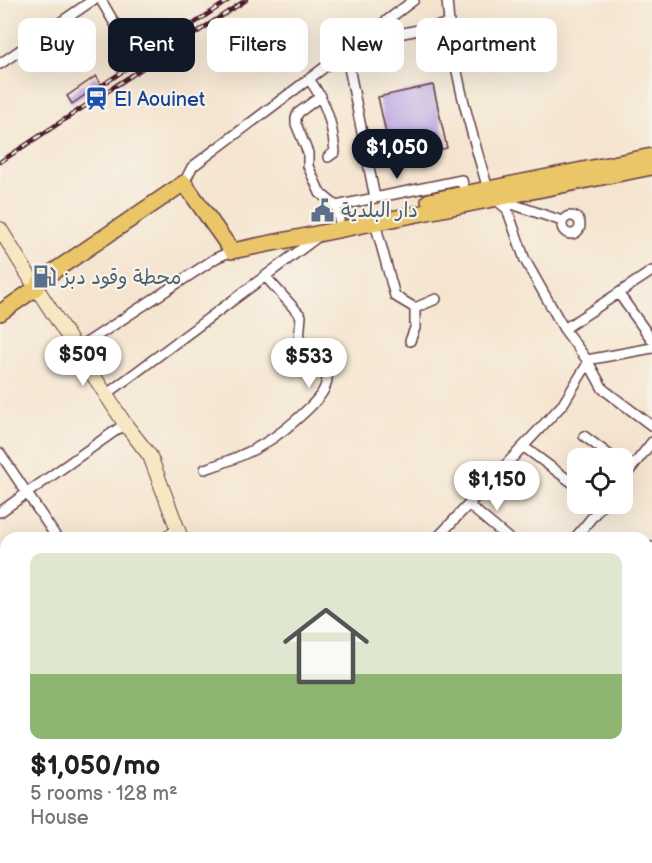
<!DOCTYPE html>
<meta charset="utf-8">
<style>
body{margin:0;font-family:"Balsamiq Sans","Playpen Sans Arabic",sans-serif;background:#f6f6f6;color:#202124;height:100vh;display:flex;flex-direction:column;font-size:22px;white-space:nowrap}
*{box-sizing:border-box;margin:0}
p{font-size:20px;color:#757577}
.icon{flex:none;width:33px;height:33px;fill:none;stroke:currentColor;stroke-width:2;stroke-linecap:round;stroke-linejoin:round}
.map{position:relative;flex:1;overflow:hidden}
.side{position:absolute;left:0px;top:532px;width:652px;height:332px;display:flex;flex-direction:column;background:#fff;border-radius:18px 18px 0 0;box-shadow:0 6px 24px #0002}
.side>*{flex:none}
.guide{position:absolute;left:18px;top:18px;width:616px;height:54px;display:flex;gap:12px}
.controls{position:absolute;left:567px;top:448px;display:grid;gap:12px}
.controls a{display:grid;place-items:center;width:66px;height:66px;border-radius:12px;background:#fff;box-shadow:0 6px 24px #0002;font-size:30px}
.price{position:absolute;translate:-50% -51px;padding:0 14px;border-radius:21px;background:#fff;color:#222;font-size:20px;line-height:39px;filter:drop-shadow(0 2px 3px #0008)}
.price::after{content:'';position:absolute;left:50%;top:36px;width:18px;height:14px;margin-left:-9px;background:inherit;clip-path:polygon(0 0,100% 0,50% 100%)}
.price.selected{background:#111827;color:#fff}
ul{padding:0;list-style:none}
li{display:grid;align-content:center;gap:12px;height:318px;padding:0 30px}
li span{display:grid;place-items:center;height:186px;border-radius:12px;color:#555}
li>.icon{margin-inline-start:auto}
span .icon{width:108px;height:108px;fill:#fffc;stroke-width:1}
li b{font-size:26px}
.tag{padding:0 21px;border-radius:12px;background:#fff;box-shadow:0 6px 24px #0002;font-size:21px;line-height:54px}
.tag.selected{background:#111827;color:#fff}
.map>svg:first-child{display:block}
.built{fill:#e4d3f2}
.building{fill:#b29be2}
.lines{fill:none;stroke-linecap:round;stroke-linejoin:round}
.street-casing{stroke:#643d44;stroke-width:12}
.secondary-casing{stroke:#643d44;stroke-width:16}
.primary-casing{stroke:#643d44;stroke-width:18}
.street{stroke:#fff;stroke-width:9}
.secondary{stroke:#f7e8c3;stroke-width:14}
.primary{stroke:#ebc669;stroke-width:15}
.rail-casing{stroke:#4a1f2b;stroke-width:4.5}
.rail{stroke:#f7f3e8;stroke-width:2;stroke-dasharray:7;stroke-linecap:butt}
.labels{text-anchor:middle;stroke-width:4.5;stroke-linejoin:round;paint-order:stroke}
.transit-label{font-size:20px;fill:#164399;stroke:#f7f3e8;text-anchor:start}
.service-label{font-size:20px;fill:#4e5e75;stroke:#f7f3e8;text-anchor:start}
</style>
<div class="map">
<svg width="652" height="863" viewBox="0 0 652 863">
<rect width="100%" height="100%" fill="#f7f3e8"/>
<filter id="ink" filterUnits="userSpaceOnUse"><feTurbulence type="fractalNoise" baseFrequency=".0167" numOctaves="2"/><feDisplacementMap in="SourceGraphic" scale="12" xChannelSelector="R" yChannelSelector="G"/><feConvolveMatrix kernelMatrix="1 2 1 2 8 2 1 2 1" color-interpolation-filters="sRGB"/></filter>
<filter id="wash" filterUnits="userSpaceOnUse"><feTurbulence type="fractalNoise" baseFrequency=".008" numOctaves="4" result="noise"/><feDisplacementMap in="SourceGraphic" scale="24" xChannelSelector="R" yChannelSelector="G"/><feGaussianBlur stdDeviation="1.35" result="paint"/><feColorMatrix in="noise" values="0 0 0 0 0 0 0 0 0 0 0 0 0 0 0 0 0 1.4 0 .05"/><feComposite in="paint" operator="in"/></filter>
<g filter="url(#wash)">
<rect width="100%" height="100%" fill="#f5e5d0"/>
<path class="built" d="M340,858H412L417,863H335Z"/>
<g id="blocks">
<path class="building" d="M96,76L101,84L72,104L67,96Z
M433,85L447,148L392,160L378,97Z"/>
</g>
</g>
<g filter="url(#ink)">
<use href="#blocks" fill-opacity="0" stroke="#643d44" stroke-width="1.5"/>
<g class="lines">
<defs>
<path id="street" d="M101,0L126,43
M447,0C451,65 470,127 488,189L495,199L507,209L525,260L564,329L587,360L603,389L652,426
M359,42L448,24
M346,52L375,198
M0,64L93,0
M309,79C327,104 332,122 335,152L328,157
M321,96L298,113L296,118V124L308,153V166L320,193L336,206
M184,183L192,167L414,0
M500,200L562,221
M562 225a9 9 0 1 1 18 0a9 9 0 1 1-18 0Z
M339,220L336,206L462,180L465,194
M375,223L395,296L415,308L436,299
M619,294L652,340
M564,329L652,271
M410,341L415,328V308
M77,349L216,258L232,251
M587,360L652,348
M107,394L319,236
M584,436L615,459
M524,447L578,487
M0,453L57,538
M205,469C249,455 275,441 308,409C320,397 329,388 327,370L305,349L299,340L301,316L265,276
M622,480L652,442
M470,506L508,538
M0,512L125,424
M163,538L178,529
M437,538L563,404L588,363
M575,538L603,504
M646,553L652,547
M0,686L6,679
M0,773L6,775
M68,858L76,863
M191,858L199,863
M483,858L488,863
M37,863L40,858
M119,863L123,858
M155,863L158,858
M242,863L245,858
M320,863L325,858
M522,863L527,858"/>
<path id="secondary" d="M0,229L32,281L125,424L150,456L181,538
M435,858L440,863"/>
<path id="primary" d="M429,201L652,156
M0,313L36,288L41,280L184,183L232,251L652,167"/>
</defs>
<use href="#street" class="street-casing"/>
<use href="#secondary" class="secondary-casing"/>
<use href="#primary" class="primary-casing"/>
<use href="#street" class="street"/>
<use href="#secondary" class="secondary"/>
<use href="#primary" class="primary"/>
<defs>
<path id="rail" d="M95,90L229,0
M0,162L246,0"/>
</defs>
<use href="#rail" class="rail-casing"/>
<use href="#rail" class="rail"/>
</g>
</g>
<defs>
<symbol id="station-bare" viewBox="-9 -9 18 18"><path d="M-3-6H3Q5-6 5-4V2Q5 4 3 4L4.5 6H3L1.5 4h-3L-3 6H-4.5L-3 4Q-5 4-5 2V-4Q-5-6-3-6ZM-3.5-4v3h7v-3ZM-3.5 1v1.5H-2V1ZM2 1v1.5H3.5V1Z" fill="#1a4fb4" stroke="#f7f3e8" stroke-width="2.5" paint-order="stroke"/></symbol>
<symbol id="civic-bare" viewBox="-9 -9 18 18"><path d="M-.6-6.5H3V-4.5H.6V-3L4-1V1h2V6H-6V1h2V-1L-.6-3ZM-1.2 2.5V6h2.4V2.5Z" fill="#5c6f8a" stroke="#f7f3e8" stroke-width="2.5" paint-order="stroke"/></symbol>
<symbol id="fuel-bare" viewBox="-9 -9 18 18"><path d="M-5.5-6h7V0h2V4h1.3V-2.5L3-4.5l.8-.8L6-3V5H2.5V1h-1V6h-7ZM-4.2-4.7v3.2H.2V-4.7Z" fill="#5c6f8a" stroke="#f7f3e8" stroke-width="2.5" paint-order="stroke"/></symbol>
</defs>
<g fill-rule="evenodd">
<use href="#station-bare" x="80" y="82" width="33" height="33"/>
<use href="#civic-bare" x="306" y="194" width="33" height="33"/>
<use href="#fuel-bare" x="28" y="260" width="33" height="33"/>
</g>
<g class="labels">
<g class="transit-label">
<text x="114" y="106">El Aouinet</text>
</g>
<g class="service-label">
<text x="341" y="217">دار البلدية</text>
<text x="62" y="284">محطة وقود دبز</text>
</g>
</g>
</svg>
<div class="controls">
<a><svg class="icon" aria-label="locate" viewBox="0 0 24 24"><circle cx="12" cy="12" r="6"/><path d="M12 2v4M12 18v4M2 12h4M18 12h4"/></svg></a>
</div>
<b class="price selected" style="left:397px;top:180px">$1,050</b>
<b class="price" style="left:83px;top:387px">$509</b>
<b class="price" style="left:309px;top:389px">$533</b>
<b class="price" style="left:497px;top:512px">$1,150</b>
<div class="guide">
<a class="tag">Buy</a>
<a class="tag selected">Rent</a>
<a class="tag">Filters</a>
<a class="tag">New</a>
<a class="tag">Apartment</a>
</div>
<section class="side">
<ul>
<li><span style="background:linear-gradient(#dfe7d0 65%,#8fb573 0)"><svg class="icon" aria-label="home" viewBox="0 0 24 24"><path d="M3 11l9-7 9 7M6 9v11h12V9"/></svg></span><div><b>$1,050/mo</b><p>5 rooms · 128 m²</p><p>House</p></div></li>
</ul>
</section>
</div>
